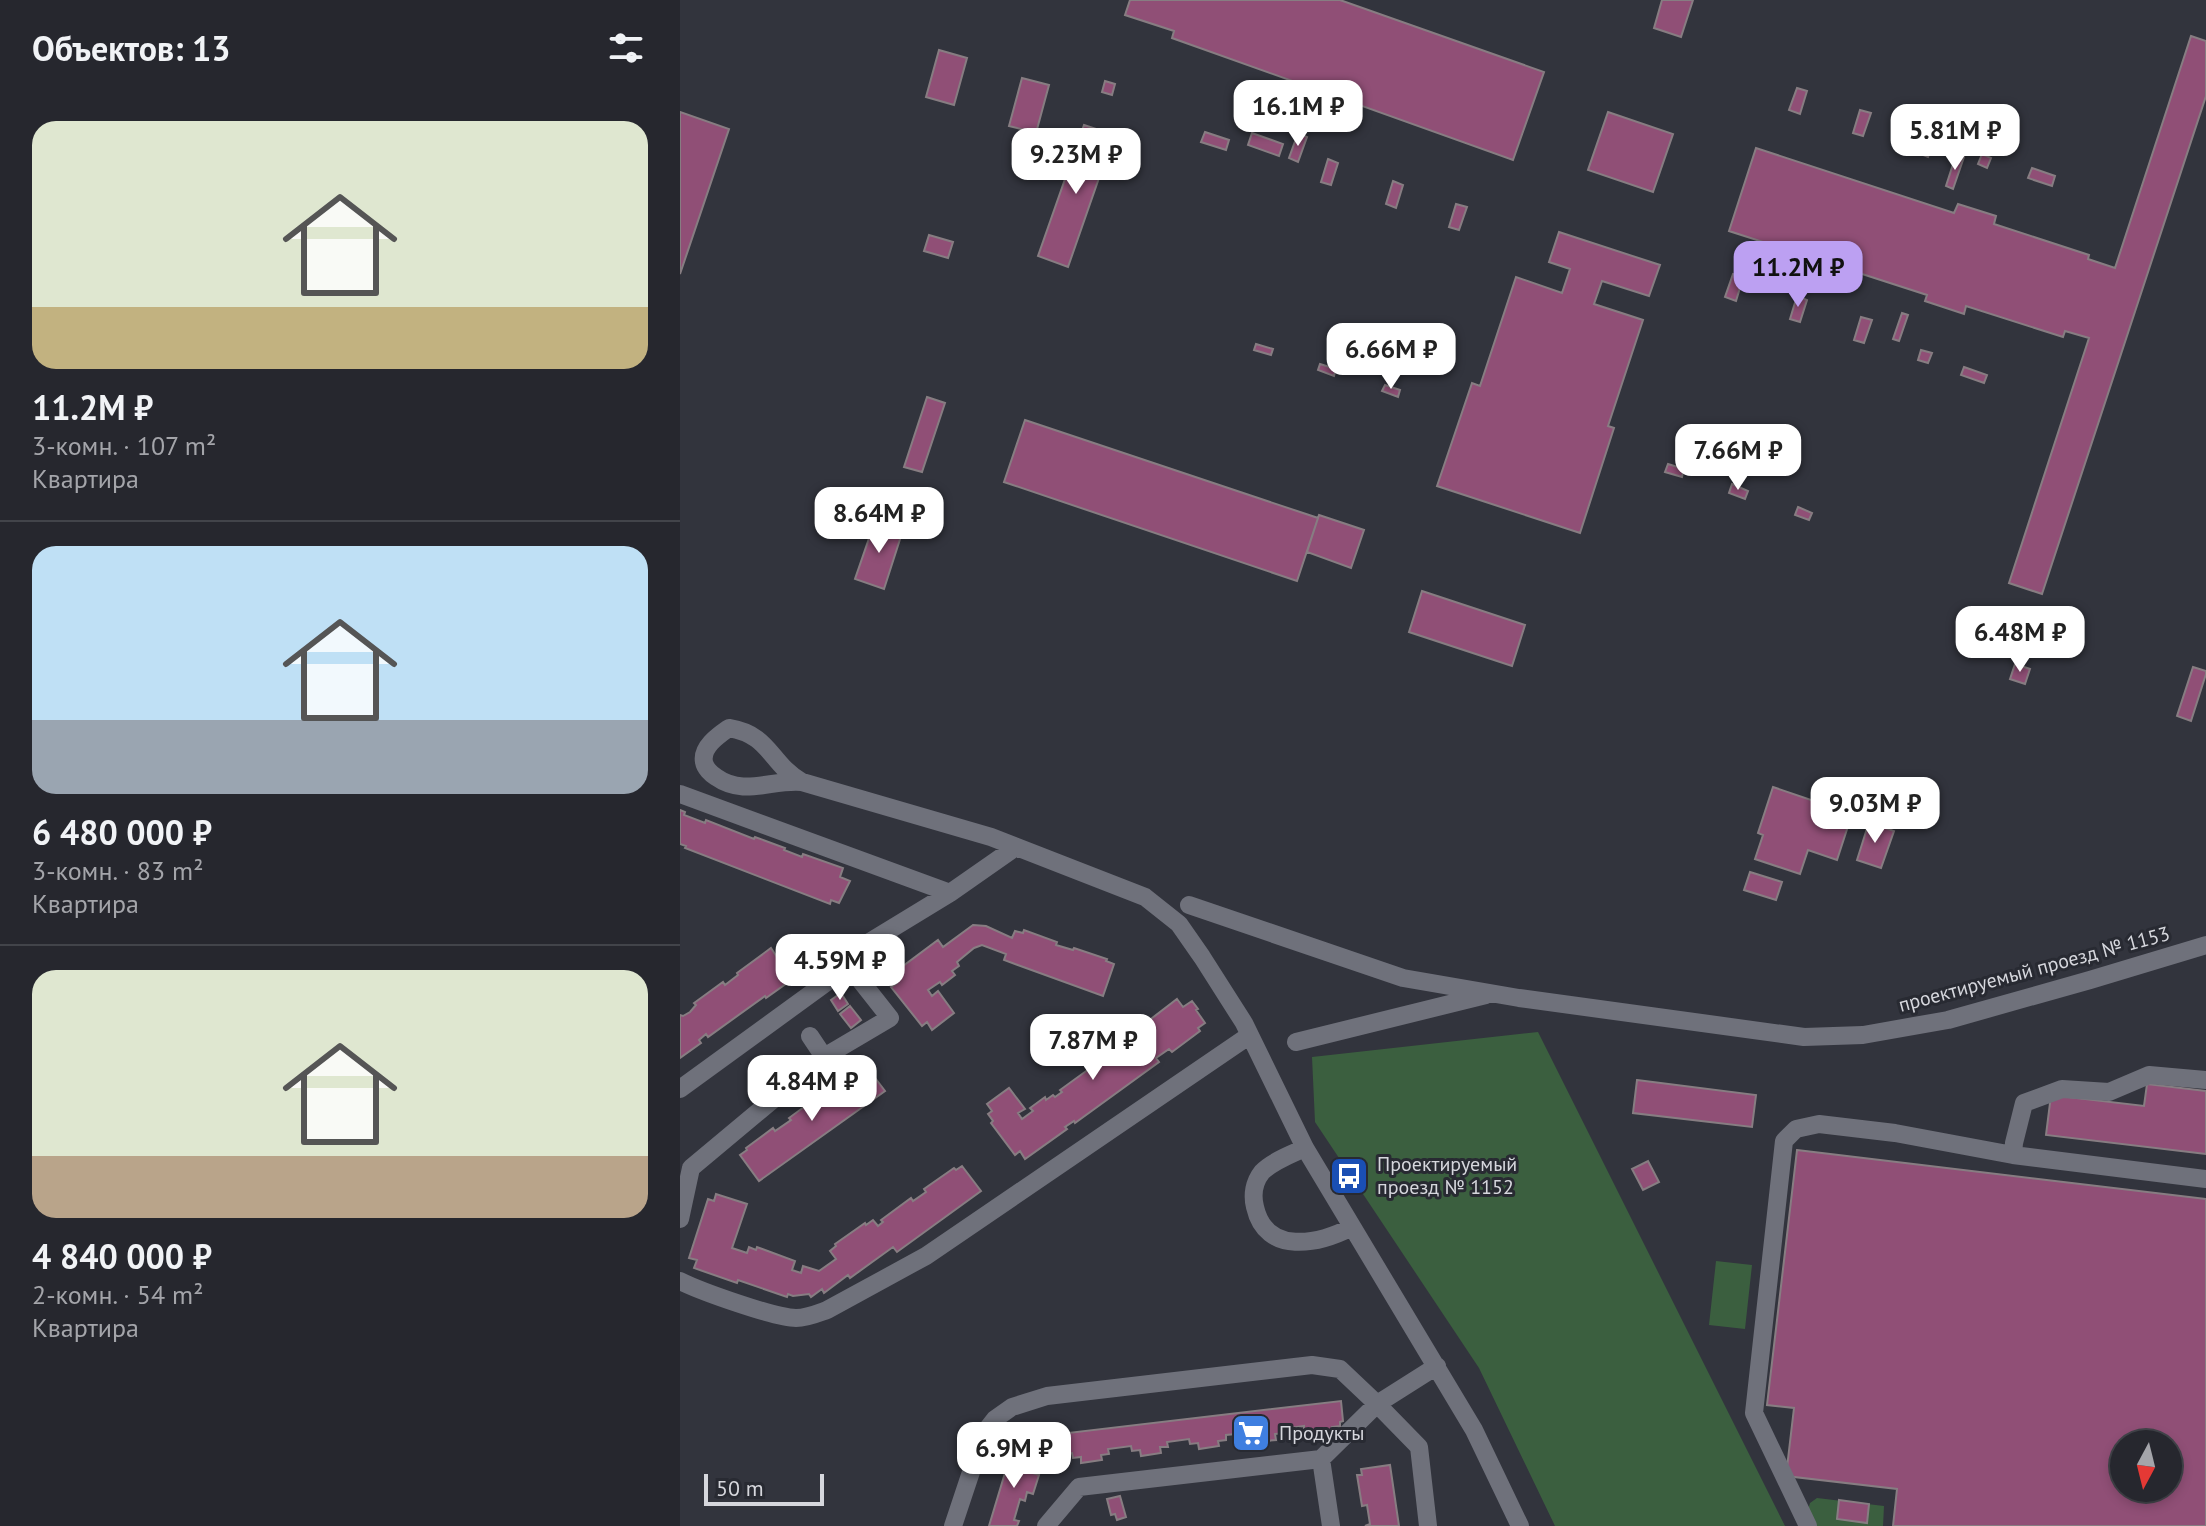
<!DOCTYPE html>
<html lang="ru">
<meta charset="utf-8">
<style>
body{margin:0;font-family:"PT Sans",sans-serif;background:#32333a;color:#f1f3f6;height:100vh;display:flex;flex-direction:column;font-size:30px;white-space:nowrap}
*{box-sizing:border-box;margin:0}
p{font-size:26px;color:#a4a5aa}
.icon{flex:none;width:44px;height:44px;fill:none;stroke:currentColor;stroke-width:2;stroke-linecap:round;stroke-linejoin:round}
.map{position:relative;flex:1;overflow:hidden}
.details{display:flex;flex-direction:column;background:#26272e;width:680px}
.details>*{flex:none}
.needle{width:52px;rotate:187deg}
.fabs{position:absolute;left:1430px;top:1430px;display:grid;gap:16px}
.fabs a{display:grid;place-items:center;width:72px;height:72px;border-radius:50%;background:#26272e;box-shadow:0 4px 12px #0003,0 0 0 2px #42444a;font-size:40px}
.scale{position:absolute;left:24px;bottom:20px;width:120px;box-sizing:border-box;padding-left:8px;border:4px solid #d6d7dd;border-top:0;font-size:22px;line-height:28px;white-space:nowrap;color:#d6d7dd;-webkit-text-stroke:6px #282a32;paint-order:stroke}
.price{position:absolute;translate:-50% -68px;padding:0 18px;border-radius:16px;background:#fff;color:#222;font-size:26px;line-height:52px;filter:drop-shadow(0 2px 4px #0008)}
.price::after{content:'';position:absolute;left:50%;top:48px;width:24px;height:18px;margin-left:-12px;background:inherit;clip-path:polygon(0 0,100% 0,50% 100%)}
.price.active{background:#bca0f2;color:#111}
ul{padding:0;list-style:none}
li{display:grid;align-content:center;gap:16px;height:424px;padding:0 32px}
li+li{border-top:2px solid #42444a}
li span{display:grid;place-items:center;height:248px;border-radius:24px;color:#555}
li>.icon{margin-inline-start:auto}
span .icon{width:144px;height:144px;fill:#fffc;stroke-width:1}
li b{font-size:34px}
h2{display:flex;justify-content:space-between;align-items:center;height:96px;padding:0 32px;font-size:34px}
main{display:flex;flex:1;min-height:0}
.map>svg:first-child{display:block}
.green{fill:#3b5f3f}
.building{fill:#904f76;stroke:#877d82;stroke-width:2;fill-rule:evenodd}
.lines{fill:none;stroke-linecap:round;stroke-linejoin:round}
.minor{stroke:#6f717b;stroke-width:18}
.labels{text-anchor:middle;stroke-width:6;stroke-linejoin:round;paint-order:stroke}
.street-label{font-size:20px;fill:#d6d7dd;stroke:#282a32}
.poi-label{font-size:20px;fill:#d6d7dd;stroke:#282a32;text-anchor:start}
</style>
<main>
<section class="details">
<h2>Объектов: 13<svg class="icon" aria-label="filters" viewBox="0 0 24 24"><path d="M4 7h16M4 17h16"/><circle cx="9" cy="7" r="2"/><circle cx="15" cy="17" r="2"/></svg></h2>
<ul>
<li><span style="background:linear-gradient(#dfe7d0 75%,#c2b280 0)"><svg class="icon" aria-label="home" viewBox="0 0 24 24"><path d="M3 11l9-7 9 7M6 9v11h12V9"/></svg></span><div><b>11.2M ₽</b><p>3-комн. · 107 m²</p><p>Квартира</p></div></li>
<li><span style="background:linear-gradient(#bfe0f5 70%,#9aa5b1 0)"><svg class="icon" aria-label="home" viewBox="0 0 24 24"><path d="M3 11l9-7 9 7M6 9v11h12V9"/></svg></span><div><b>6 480 000 ₽</b><p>3-комн. · 83 m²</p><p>Квартира</p></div></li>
<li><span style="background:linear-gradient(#dfe7d0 75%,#b9a48a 0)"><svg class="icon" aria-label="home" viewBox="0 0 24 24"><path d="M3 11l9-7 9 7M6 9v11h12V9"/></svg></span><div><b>4 840 000 ₽</b><p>2-комн. · 54 m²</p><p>Квартира</p></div></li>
</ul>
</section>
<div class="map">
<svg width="1526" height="1526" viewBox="0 0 1526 1526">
<rect width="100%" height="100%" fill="#32343d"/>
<path class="green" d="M858,1032L1105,1526H875L799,1368L635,1122L632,1057Z
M1036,1261L1072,1265L1065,1329L1029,1325Z
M1137,1498L1204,1506L1203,1526H1134L1127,1513L1130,1503Z"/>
<path class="building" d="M450,0H660L864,72L833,160L492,38L494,31L445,15Z
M982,0H1013L1001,37L974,28Z
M1511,36L1526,41V96L1362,594L1329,583L1409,338L1385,331L1383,337L1286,306L1284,314L1245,301L1247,295L1049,231L1076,148L1274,213L1278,204L1316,216L1314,224L1409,255L1408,259L1435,268Z
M259,50L287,58L274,105L246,97Z
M342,78L369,85L356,133L329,126Z
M425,81L435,84L432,95L422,92Z
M1117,88L1127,91L1120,114L1109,110Z
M1180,110L1191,113L1183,136L1173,133Z
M0,112L49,129L0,274Z
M928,112L993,134L973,192L908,170Z
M404,125L434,135L388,267L358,256Z
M1245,131L1256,134L1248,157L1238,153Z
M525,132L549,140L546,150L521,142Z
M572,133L603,144L599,156L568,145Z
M618,133L627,137L618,162L609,158Z
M1302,154L1311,158L1307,168L1298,164Z
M1276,155L1284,157L1273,189L1266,186Z
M648,159L658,163L651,185L641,182Z
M1352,168L1375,176L1372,186L1348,178Z
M713,181L723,185L716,208L706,204Z
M776,204L787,207L779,230L769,227Z
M879,232L980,265L969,296L922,281L914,304L963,320L928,426L934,428L900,533L757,486L792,383L800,386L836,277L882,293L890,269L869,262Z
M249,235L273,242L268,258L244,251Z
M1053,274L1063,278L1056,301L1045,297Z
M1117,296L1127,300L1120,322L1110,319Z
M1222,313L1228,315L1219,341L1213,339Z
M1181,317L1192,320L1184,343L1174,340Z
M576,344L593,349L591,355L574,350Z
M1241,350L1252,353L1248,363L1238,360Z
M640,364L656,369L654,376L638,370Z
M1284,367L1307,375L1304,383L1281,375Z
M705,385L720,390L718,397L702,391Z
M247,397L265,403L242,472L224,467Z
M345,420L638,518L617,581L324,482Z
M988,464L1004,469L1002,477L985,472Z
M1052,484L1068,491L1065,499L1049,493Z
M1118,507L1132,513L1129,520L1115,515Z
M639,515L684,530L671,568L627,552Z
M195,521L223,530L204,589L175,579Z
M742,591L845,625L832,666L729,632Z
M1335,664L1350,669L1345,684L1330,679Z
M1513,667L1526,671V674L1511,721L1497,716Z
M1093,787L1172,814L1157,860L1128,850L1120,874L1075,859L1083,835L1078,833Z
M0,810L5,812L4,815L25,823L26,820L74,839L75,837L105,848L104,850L122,857L123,854L163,868L160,877L170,881L159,903L151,900L150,904L5,848L6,846L0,844Z
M1189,822L1214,831L1201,868L1177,860Z
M1070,872L1102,882L1096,900L1064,890Z
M293,925L306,926L332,938L335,931L343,933L344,930L377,942L376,945L393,950L394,948L427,959L426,961L434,964L423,996L324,960L326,954L302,945L294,948L277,962L279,966L272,971L275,975L262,985L260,982L248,990L252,996L258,991L274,1013L252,1030L247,1022L242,1026L211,987L217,983L211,975L258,940L263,947Z
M91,948L97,957L105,951L119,971L112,976L114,978L86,998L85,996L28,1037L26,1034L19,1040L21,1043L0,1058V1015L3,1016L10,1012L16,1005L14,1003L43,982L45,985L58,975L57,973Z
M161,993L168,1004L158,1011L151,1000Z
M497,999L503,1007L512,1001L518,1009L516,1010L525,1023L518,1028L520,1031L492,1052L489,1049L476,1058L479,1062L395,1123L394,1121L385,1127L387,1129L345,1159L340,1151L335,1155L311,1123L313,1121L308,1114L312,1111L307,1104L329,1088L345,1109L338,1113L342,1119L353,1111L350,1108L365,1097L366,1100L373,1095L375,1097L382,1092L380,1090L409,1069L411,1071L424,1062L422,1059L451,1038L453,1041L460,1036L457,1032L464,1027L463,1025Z
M170,1006L181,1020L171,1028L160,1014Z
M186,1066L205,1091L79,1181L60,1155L67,1150L66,1148L93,1128L95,1131L111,1120L109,1118L136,1098L137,1101L152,1090L151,1088L178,1068L179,1071Z
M957,1080L1076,1095L1072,1127L953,1113Z
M1467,1084L1526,1091V1154L1366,1135L1371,1095L1464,1106Z
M1117,1150L1526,1199V1526H1213L1217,1489L1106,1476L1114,1408L1087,1405ZM1444,1444H1488V1488H1444Z
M968,1161L979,1182L963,1190L952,1169Z
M282,1166L301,1191L217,1252L213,1247L170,1278L168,1275L144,1293L142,1289L131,1297L129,1294L113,1296L108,1294L107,1297L58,1280L57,1283L14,1268L17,1260L9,1258L28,1199L34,1201L36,1194L67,1204L52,1248L67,1253L69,1247L76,1250L77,1247L115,1261L112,1270L121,1273L123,1266L139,1271L156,1259L150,1251L156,1246L155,1244L185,1223L186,1225L193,1220L198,1226L203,1222L201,1220L231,1198L233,1201L246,1192L244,1189L274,1168L276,1170Z
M661,1401L663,1421L660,1422V1426L652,1427L653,1433L633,1435L632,1429L624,1430V1426L603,1429V1433L595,1434L596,1440L576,1442L575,1436L567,1437L566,1433L546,1435V1440L538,1441L539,1446L519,1449L518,1443L510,1444L509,1439L487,1442L488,1447H480L481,1453L461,1456L460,1450L452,1451L451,1446L428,1449L429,1454L421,1455L422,1460L401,1463V1457L393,1458L392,1453L382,1454L379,1434Z
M331,1453L352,1460L351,1464L355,1466L353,1473L359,1475L353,1494L347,1492L345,1501L340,1499L334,1520L339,1521L337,1526H309Z
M710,1465L719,1526H685L690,1524L687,1505L682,1506L677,1475H682L681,1469Z
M440,1496L446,1517L437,1520L435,1514L431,1515L427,1499Z
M1159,1500L1189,1504L1187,1523L1157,1519Z"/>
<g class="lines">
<path class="minor" d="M122,782C89,763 91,735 49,728C39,735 21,747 24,762C25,768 31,774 36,777C64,797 92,779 122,782L311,837L465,897L499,924L522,957L564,1023L625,1148L794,1430L840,1526
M0,794L270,893
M509,905L723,978L839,998L1124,1037L1183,1035L1268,1020L1410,980L1526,945
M130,1036L144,1057
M616,1042L806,995
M0,1089L169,966
M625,1148C612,1154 593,1161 582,1172C574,1182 572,1195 575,1207C586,1256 639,1244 672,1227
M1333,1155L1334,1143L1344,1103L1382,1089L1429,1092L1469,1075L1526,1080
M11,1168L144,1057L210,1018L169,966L188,943L270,893L336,847
M0,1219L11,1168
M0,1281C20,1291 95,1318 116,1318C127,1318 136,1314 147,1310L246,1256L570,1035
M641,1459L697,1404L739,1447L748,1526
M273,1526L304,1433L315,1419L332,1407L367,1396L632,1365L660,1369L697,1404L757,1366
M366,1526L399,1487L641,1459L651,1526
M1128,1526L1074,1413L1104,1141L1116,1129L1139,1124L1215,1133L1333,1155L1526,1179"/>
</g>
<defs>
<symbol id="bus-square" viewBox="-11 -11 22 22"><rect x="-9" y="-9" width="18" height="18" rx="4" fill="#1a4fb4" stroke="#282a32"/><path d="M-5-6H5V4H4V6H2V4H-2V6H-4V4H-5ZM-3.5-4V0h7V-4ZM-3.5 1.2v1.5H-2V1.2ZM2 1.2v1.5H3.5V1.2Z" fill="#fff"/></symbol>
<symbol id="supermarket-square" viewBox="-11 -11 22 22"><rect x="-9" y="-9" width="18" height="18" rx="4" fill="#3f7fe0" stroke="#282a32"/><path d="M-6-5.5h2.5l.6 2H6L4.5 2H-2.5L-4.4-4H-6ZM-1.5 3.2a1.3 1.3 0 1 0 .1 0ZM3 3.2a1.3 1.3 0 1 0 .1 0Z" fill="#fff"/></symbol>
</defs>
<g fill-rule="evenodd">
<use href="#bus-square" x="647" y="1154" width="44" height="44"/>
<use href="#supermarket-square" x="549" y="1411" width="44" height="44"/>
</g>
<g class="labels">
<g class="street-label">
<text transform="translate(1354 969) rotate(-15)" y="7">проектируемый проезд № 1153</text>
</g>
<g class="poi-label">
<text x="697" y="1171">Проектируемый<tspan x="697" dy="23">проезд № 1152</tspan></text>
<text x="599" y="1440">Продукты</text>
</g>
</g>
</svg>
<div class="fabs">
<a><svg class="needle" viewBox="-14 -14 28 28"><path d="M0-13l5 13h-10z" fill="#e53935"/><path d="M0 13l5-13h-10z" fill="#a4a5aa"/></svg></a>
</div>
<div class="scale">50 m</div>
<b class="price" style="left:618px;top:148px">16.1M ₽</b>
<b class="price" style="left:1275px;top:172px">5.81M ₽</b>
<b class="price" style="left:396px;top:196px">9.23M ₽</b>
<b class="price active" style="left:1118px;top:309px">11.2M ₽</b>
<b class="price" style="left:711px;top:391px">6.66M ₽</b>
<b class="price" style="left:1058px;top:492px">7.66M ₽</b>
<b class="price" style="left:199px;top:555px">8.64M ₽</b>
<b class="price" style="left:1340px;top:674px">6.48M ₽</b>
<b class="price" style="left:1195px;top:845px">9.03M ₽</b>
<b class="price" style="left:160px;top:1002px">4.59M ₽</b>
<b class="price" style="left:413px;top:1082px">7.87M ₽</b>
<b class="price" style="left:132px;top:1123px">4.84M ₽</b>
<b class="price" style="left:334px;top:1490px">6.9M ₽</b>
</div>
</main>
